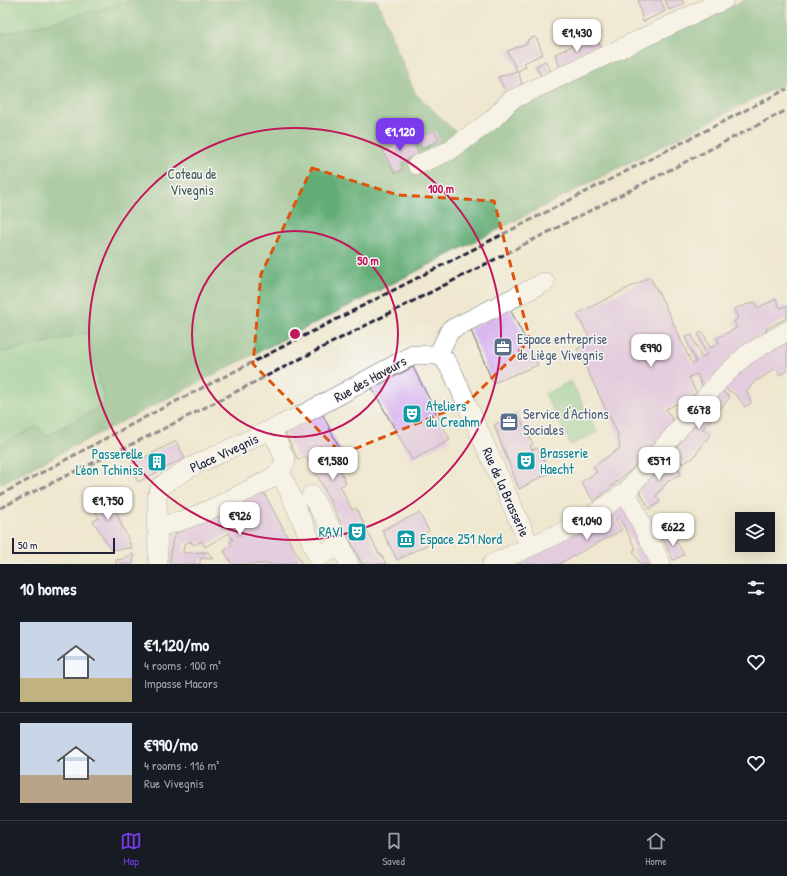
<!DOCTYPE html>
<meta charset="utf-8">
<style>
body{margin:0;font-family:"Patrick Hand",sans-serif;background:#20242c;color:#f1f3f6;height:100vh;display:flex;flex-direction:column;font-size:15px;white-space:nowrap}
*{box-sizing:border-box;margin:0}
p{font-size:13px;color:#9ea1a6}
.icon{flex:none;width:22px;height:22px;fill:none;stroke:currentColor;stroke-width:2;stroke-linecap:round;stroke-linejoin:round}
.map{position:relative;height:564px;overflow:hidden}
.drawer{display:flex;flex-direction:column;background:#171b24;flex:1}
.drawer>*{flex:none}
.controls{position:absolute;left:735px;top:512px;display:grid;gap:8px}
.controls a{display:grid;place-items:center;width:40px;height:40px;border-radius:0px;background:#171b24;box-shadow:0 4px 16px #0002;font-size:20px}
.scale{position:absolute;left:12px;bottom:10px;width:103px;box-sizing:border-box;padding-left:4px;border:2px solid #22223b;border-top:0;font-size:11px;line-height:14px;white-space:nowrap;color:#22223b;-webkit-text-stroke:3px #f6f6f2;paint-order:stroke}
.price{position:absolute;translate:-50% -34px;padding:0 9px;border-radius:8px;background:#fff;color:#222;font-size:13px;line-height:26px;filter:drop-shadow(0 1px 2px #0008)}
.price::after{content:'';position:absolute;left:50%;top:24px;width:12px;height:9px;margin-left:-6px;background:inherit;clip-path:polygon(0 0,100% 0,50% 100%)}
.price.selected{background:#7c3aed;color:#fff}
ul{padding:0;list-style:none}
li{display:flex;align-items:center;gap:12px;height:100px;padding:0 20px}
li+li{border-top:1px solid #363941}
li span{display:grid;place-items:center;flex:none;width:112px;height:80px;border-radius:0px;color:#555}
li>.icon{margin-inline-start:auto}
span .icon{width:48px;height:48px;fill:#fffc;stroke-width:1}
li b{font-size:17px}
h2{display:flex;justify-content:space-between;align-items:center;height:48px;padding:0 20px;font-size:17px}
.tabs{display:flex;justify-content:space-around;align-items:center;height:56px;border-top:1px solid #363941;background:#171b24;font-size:11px;color:#9ea1a6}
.tabs a{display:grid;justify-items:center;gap:2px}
.tabs .selected{color:#7c3aed}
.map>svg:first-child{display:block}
.green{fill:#79c889;stroke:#4e7562}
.forest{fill:#62ac75;stroke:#426758}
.building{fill:#d5abf0}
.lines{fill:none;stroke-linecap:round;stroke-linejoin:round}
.minor-casing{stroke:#6a676f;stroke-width:20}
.minor{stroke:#fff;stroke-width:19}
.rail{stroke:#22223b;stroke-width:3;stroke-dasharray:6 3;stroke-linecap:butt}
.marked{fill:none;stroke:#de560e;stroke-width:3;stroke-dasharray:8 5;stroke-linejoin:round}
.ring{fill:none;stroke:#c2185b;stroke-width:2}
.labels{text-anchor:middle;stroke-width:3;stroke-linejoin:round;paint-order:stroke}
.park-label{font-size:14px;fill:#405c56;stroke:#f6f6f2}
.service-label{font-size:14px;fill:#4e5e75;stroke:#f6f6f2;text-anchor:start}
.street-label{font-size:14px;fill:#22223b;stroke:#f6f6f2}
.culture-label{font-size:14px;fill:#0d838f;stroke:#f6f6f2;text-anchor:start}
.centre{fill:#c2185b;stroke:#f6f6f2;stroke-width:2}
.ring-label{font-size:12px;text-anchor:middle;font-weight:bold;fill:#c2185b;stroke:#f6f6f2;stroke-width:3;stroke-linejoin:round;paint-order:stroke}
</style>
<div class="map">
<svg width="787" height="564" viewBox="0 0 787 564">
<rect width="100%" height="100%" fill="#f6f6f2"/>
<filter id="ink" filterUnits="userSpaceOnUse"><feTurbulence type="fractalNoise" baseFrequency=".025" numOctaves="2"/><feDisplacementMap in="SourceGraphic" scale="8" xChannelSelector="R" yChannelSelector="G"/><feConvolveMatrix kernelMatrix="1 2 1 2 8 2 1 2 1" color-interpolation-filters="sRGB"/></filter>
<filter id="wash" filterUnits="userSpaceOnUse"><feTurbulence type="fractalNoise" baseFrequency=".012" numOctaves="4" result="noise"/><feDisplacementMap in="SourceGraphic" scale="16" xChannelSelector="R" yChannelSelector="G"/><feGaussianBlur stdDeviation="0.9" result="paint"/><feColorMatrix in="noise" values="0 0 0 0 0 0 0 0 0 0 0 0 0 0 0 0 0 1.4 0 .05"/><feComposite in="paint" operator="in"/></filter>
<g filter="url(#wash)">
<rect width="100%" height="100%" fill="#efe7cf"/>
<path class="green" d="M0,0H137L0,35Z
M89,332L94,364L105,404L47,436L37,426L0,445V353Z
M571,381L597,432L571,445L545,394Z"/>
<path class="forest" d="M137,0H377L415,93L464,140L511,100L746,0H787V82L0,484V445L37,426L47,436L105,403L94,364L89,333L0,353V35Z"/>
<g id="blocks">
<path class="building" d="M638,0H661L665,11L643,22Z
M665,0H683L684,4L669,10Z
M534,37L537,39L543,54L524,63L526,67L518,71L522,84L506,93L498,77L517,71L507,51L528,43L527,40Z
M597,40L602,51L561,70L555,54L578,43Z
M545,61L551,71L541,76L536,66Z
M434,130L439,140L422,149L417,138Z
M401,133L407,140L412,138L419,154L401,163L403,169L395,173L383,151L392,147L389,141Z
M650,277L664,303L692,364L696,362L685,337L692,335L701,358L707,355L698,334L703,332L710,348L719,344L717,338L737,328L734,321L738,318L734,309L755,302L757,308L776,299L780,308L787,306V318L766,329L767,331L735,353L703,388L697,374L689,377L697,394L666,409L674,423L633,468L594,502L581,482L597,472L593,467L620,448L617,432L577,349L591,341L577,314Z
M510,309L538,365L493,383L470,328Z
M787,337V371L780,375L776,368L759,380L757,379L747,391L751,403L745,407L736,395L723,387L743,365Z
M413,367L450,440L412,460L372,388Z
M721,390L730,397L703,429L710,435L693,458L682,464L674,448Z
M322,413L342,453L334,457L346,483L340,486L352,510L356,508L379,554H381L386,564H362L313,467L312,468L306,456L298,460L285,432Z
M517,413L533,444L530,446L532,450L537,448L551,472L519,489L494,425Z
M176,441L185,458L138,482L130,465Z
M670,453L681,474L668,481L656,496L660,502L649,509L639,490Z
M105,489L116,512L132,548L111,550L93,521L99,518L85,491Z
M263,491L302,564H232L224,551L232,546L230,542L233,540L229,533L205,547L202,541L193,545L191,541L184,544L183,553L208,552L213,559L200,558V564H170L172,542L175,534Z
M624,505L651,564H640L633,551L636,549L619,517L615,519L622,530L562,562L561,564H509Z
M419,513L429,531L423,534L428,544L397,560L382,530Z
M673,535L684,555L673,560L663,539Z
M133,554V564H116V560L122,559Z"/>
</g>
</g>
<g filter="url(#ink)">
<use href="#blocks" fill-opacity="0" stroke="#6a676f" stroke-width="1"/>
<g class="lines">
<defs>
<path id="minor" d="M417,165L449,151L493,119L511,100L724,0
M438,355L445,360L453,373L530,546
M438,355L450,330L545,282
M280,471L318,557L341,545L349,564
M626,492L661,564
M311,495L341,545
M156,527C197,520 234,497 270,479L280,471L286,461L278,443L271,432
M158,564L157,497L161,486L168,481L193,466L302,415L413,355H438
M492,564L578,525L626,492L719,381L746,355L787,331"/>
</defs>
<use href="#minor" class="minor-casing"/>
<use href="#minor" class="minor"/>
<path class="rail" d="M0,495L155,412L787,89
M0,508L163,429L787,110"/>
</g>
</g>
<path d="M0 0H787V564H0ZM312,168L398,195L494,201L530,340L467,403L342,454L253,364L261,274Z" fill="#efe7cf" fill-opacity=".55" fill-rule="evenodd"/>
<path class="marked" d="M312,168L398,195L494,201L530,340L467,403L342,454L253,364L261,274Z"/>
<g class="ring">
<circle cx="295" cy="334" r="103"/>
<circle cx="295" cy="334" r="206"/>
</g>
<defs>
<symbol id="office-square" viewBox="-11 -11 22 22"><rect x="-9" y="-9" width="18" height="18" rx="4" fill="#5c6f8a" stroke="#f6f6f2"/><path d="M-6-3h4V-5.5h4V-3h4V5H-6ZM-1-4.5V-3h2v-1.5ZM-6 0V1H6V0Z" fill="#fff"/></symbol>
<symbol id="theatre-square" viewBox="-11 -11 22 22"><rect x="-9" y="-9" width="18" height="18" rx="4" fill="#0f9aa8" stroke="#f6f6f2"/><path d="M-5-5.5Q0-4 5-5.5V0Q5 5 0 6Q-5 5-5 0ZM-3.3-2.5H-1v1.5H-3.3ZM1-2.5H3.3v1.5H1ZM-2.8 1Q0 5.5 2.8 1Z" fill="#fff"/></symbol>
<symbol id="building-square" viewBox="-11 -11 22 22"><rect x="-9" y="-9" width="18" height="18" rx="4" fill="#0f9aa8" stroke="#f6f6f2"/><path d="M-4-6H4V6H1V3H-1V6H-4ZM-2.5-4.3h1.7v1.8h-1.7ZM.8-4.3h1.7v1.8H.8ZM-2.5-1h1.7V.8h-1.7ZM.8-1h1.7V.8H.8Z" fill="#fff"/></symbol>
<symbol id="museum-square" viewBox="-11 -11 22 22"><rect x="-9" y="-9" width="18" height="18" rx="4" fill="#0f9aa8" stroke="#f6f6f2"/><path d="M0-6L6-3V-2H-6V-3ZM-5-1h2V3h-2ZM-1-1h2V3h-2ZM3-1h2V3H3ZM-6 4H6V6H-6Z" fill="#fff"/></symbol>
</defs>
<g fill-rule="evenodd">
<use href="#office-square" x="492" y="336" width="22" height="22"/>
<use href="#theatre-square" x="401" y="403" width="22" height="22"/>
<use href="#office-square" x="498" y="411" width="22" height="22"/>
<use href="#theatre-square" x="515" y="450" width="22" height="22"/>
<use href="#building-square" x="146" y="451" width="22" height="22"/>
<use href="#theatre-square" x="346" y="521" width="22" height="22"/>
<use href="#museum-square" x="395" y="528" width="22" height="22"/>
</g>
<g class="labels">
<g class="park-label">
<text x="192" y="179">Coteau de<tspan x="192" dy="16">Vivegnis</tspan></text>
</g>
<g class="service-label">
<text x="517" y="344">Espace entreprise<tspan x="517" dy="16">de Liège Vivegnis</tspan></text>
<text x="523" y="419">Service d'Actions<tspan x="523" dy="16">Sociales</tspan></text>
</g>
<g class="street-label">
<text transform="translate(370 379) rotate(-29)" y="5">Rue des Haveurs</text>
<text transform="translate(224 453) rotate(-25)" y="5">Place Vivegnis</text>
<text transform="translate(506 492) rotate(66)" y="5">Rue de la Brasserie</text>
</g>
<g class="culture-label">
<text x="426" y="411">Ateliers<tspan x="426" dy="16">du Creahm</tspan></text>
<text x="540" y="458">Brasserie<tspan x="540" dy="16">Haecht</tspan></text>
<text x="143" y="459" text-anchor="end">Passerelle<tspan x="143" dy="16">Léon Tchiniss</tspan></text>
<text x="343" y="537" text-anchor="end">RAVI</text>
<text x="420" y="544">Espace 251 Nord</text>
</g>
</g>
<circle cx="295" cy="334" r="6" class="centre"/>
<g class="ring-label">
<text x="441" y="193">100 m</text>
<text x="368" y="265">50 m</text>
</g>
</svg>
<div class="controls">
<a><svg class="icon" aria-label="layers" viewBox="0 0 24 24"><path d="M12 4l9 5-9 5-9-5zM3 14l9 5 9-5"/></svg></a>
</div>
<div class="scale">50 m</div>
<b class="price" style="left:577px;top:53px">€1,430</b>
<b class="price selected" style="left:400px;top:152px">€1,120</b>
<b class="price" style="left:651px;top:368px">€990</b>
<b class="price" style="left:699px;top:430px">€678</b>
<b class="price" style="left:333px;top:481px">€1,580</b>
<b class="price" style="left:659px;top:481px">€571</b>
<b class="price" style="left:108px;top:521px">€1,750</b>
<b class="price" style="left:240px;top:536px">€926</b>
<b class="price" style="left:587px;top:541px">€1,040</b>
<b class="price" style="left:673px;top:547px">€622</b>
</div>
<section class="drawer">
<h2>10 homes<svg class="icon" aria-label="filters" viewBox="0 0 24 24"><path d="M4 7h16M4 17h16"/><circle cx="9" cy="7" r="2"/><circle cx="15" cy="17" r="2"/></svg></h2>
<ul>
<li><span style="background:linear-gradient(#c9d6e8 70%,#c2b280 0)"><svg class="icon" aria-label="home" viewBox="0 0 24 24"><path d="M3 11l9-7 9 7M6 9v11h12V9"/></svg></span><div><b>€1,120/mo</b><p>4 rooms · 100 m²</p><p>Impasse Macors</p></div><svg class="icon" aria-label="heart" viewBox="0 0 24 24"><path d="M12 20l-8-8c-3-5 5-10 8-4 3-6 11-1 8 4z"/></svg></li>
<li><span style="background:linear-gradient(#c9d6e8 65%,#b9a48a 0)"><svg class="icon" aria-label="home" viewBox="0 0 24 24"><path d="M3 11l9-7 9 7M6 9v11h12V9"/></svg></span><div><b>€990/mo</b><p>4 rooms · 116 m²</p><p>Rue Vivegnis</p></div><svg class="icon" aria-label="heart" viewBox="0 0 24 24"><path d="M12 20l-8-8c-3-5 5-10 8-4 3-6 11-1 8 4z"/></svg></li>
</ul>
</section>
<nav class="tabs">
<a class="selected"><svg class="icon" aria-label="map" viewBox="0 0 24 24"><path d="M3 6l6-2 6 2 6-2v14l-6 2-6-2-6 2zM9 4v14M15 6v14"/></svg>Map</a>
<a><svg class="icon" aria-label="saved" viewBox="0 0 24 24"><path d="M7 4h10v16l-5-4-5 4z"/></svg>Saved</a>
<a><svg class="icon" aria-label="home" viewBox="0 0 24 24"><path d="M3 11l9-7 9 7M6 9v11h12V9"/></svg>Home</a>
</nav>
